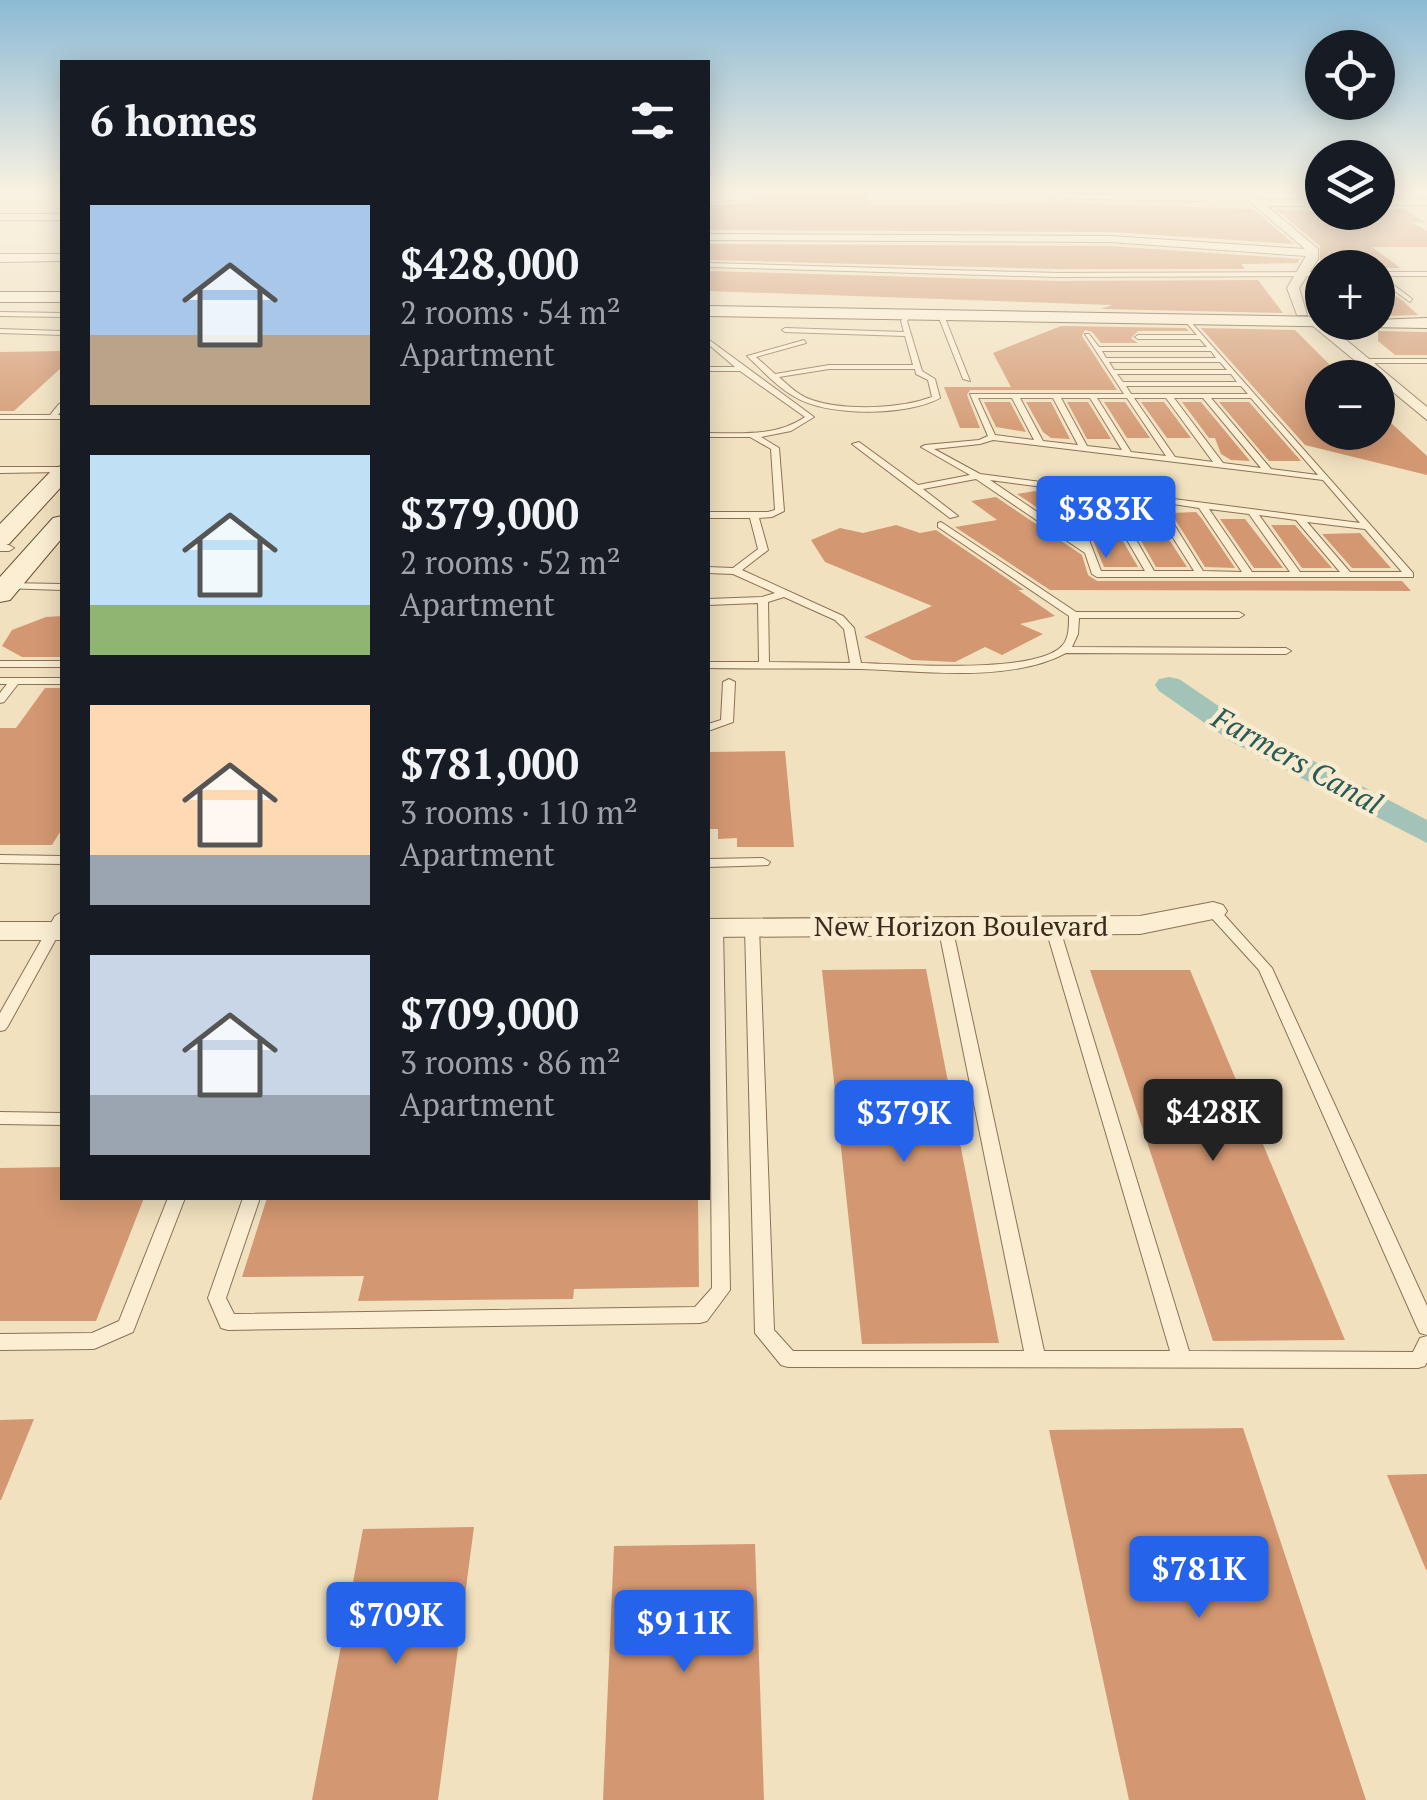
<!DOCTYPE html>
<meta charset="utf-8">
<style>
body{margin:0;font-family:"PT Serif",serif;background:#242831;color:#f1f3f6;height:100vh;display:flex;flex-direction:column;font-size:38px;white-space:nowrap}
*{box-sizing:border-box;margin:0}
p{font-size:32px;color:#9ea1a6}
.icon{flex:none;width:55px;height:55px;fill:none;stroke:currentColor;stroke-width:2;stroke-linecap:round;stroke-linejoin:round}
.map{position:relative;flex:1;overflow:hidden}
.drawer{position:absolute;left:60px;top:60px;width:650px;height:1140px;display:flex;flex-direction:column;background:#171b24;border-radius:0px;box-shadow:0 5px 25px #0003}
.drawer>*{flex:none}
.tools{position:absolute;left:1305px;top:30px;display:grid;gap:20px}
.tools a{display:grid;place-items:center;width:90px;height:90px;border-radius:50%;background:#171b24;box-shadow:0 5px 25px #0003;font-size:50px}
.price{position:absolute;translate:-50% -85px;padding:0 22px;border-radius:10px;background:#2563eb;color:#fff;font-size:32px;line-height:65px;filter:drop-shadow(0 2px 5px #0008)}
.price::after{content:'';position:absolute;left:50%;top:60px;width:30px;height:22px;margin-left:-15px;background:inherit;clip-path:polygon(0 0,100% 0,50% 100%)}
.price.active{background:#222;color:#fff}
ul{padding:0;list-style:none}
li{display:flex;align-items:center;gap:30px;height:250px;padding:0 30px}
li span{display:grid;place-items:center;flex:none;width:280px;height:200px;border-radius:0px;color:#555}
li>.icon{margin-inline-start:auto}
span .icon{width:120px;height:120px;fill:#fffc;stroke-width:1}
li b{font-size:42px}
h2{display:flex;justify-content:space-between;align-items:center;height:120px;padding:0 30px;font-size:42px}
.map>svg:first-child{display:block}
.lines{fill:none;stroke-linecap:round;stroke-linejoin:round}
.canal{fill:#a3c3b9;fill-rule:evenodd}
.building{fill:#d39872}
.service-casing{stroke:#8c7156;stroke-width:2}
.minor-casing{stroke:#8c7156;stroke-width:2}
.secondary-casing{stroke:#6d5239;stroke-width:2}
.service{fill:#fbeed3;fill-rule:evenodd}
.minor{fill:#fbeed3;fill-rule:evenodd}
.secondary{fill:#fbeed3;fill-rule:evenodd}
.labels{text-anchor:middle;stroke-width:9;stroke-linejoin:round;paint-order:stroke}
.street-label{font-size:28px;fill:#3a2a1c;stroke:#f8ebd0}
.water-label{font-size:30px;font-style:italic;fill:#2a5b57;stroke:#f8ebd0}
</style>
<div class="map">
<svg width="1427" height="1800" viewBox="0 0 1427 1800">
<rect width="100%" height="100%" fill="#f1e1bf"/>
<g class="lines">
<path class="canal" d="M1169,677L1179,679L1254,730L1427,820V843L1232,742L1159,691L1155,685L1159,679Z"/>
</g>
<path class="building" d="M755,194H866L870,206L1060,203L1253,209L1294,244L1110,232L708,230V205L755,203L759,198Z
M1378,209H1404L1425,222H1412L1427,231V247H1372L1400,268H1378V263H1320V246L1277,210L1378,212Z
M708,244L1110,246L1300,259L1297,263L1241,264L1245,269H1057L708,260Z
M708,271L1057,281L1258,280L1283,313L1101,309L1112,305L708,291Z
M1378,284L1403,301L1418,315L1378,316Z
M1061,326L1186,328L1189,331H1138L1131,338L1138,343H1199H1101L1092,332L1085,330L1082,336L1117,390H970L967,395L980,428H960L944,387H1011L993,353Z
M1201,328L1295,330L1343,378H1322V439L1378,433V411L1427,456V475L1305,445Z
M1378,331L1427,332V355H1395L1378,341Z
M62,351V367L14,411H0V352Z
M984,402H1010L1026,432L996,427Z
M1026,402H1051L1070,439L1051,438L1043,432Z
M1067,402H1088L1111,439H1087Z
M1104,402H1125L1150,438H1127Z
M1141,402H1164L1191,438H1167Z
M1182,402H1201L1250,461L1231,460L1221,454L1215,438H1209Z
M1219,402H1249L1301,461H1269Z
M1035,491L1054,501L1072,531L1017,494Z
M996,497L1082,555L1088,575L1097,581H1402L1411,591L1050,590L955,527L997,520L971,501Z
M1099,500L1103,507L1138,567H1104L1086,523L1072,501Z
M1121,506H1147L1187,567H1156Z
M1196,512L1202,519L1235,568L1205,567L1171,513Z
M1220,519H1245L1283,568H1254Z
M896,525L920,533L936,530L1024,590H1018L1055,616L1020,624L1043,634L1002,655L985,647L955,662L912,660L864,637L932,606L825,562L811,540L840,528L863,533Z
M1271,525H1295L1332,568H1302Z
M1360,533L1391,568H1352L1322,534Z
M62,616V657H22L2,646L12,630L46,617Z
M45,688H62V829L52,845H0V728H16Z
M785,751L794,847H737V838L718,839V829H708V752Z
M926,969L999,1343L862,1344L822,970Z
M1090,970H1190L1345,1340L1213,1341Z
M62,1167V1198H144L96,1321H0V1168Z
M267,1198H698L699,1287L574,1289L573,1299L358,1301L364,1276L242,1277Z
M34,1419L1,1500H0V1420Z
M1243,1428L1366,1800H1129L1049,1430Z
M1427,1474V1569L1426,1570L1387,1475Z
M474,1527L438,1800H312L363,1529Z
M755,1544L764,1800H603L614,1546Z"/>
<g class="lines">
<defs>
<path id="service" d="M708,263L1057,273L1322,272V276L1057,277L708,267Z
M1378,272H1427V276H1382L1412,299L1410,302L1378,279Z
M0,312L62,313V317L0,316Z
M905,316L910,317L907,321L922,371L935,379L940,398C908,416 827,417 795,397C777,387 762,370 747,356L804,340L806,343L756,357L775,374L829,365H913L905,336L785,332L782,330L785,328L904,332L901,321ZM829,369H915L916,374L928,380L932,397C900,409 844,411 812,400C799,396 789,386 779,377Z
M942,316L945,318L970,381L963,379L939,318Z
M1189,320L1413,573V577H1097L1092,574L1085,553L976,479L923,489L958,516L950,518L852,444L859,442L918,485L970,475L921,447L925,445L979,440L988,436L970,394H1124L1085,334H1089L1099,347H1207L1200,339H1138L1135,337L1138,335H1197L1186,322ZM1102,351H1211L1216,358H1106ZM1109,362H1220L1227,370H1114ZM1117,374H1231L1237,382H1123ZM1126,386H1241L1248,394H1131ZM978,398H1012L1034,440L995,435ZM1020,398H1053L1078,445L1043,441ZM1061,398H1090L1122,450L1087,446ZM1097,398H1127L1166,456L1131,452ZM1134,398H1166L1213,462L1175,457ZM1174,398H1203L1261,468L1223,463ZM1211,398H1251L1318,475L1271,469ZM993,440L1323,480L1360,523L980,474L934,449L980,444ZM990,480L1051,488L1073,524L1080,541ZM1060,489L1101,495L1145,571H1101L1083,524ZM1111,496L1150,501L1194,571H1154ZM1160,502L1199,508L1242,572L1203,571ZM1209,509L1249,514L1290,572H1252ZM1259,515L1296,520L1340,572H1300ZM1307,522L1365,529L1402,572H1350Z
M0,329L62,331V335L0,333Z
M708,339L814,417L791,431L761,437L779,448L784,511L772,517L759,518L768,550L742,570L843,616L854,628L861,663C901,664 1034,675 1062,646C1069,639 1069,626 1069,616L938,527V523L941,522L1076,612H1239L1244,615L1239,618H1079L1078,634L1072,647L1286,648L1291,651L1286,654L1066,653C1010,683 923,671 861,669C810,668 759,669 708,668V662H759L758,603L708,605V599L762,597L775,593L733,574L708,573V567L733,568L758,549L750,518H708V512H768L775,510L771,449L750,437H708V433C740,433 776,437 805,417L740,371H708V367H735L708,344ZM784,597L835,620L844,629L850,663L769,662L768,602Z
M1365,359H1427V363H1362Z
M59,404H62V410L58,415H62V419H0V415H50Z
M0,467H62V472L0,473Z
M0,545H9L14,548L9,551H0Z
M6,583L62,584V590L3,588L1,586Z
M0,661H62V667H0Z
M0,678H62V684H18L4,702L0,703V693L7,684H0Z
M729,679L735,682L733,722L708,731V724L721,720L723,682Z
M0,855L62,856V864L0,863Z
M763,858L770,862L768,865L708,867V859Z
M1213,907L1218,908L1272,968L1427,1306V1335L1420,1333L1417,1327L1259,970L1208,914L1206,911L1208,908Z
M62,912V928L8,1026L5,1030L0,1031V1013L55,916Z
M945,922L952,926L1044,1351H1170L1045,926L1052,922L1059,926L1189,1351L1413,1352L1420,1338L1427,1336V1362L1425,1366L1418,1368L788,1367L781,1365L755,1333L745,927L752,923L759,927L774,1330L793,1351H1024L938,926Z
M716,924L723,928L730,1290L707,1321L700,1323L228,1330L221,1328L208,1298L243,1198H260L226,1298L234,1314L695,1307L712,1288L709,928Z
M0,1112L62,1113V1125L0,1124Z
M168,1198H185L133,1332L94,1349L0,1350V1334L92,1333L119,1321Z"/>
<path id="minor" d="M1241,194H1253L1259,200H1322V206H1267L1318,249V259L1299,288L1307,315H1297L1287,288L1306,256L1110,242L708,240V234L1110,236L1305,249Z
M892,195L1149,194L1210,198L1205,201Z
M708,196H750L755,199L708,202Z
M1378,199H1427V205H1378Z
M0,214H62V220H0Z
M0,254H62V261L0,262Z
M1313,320H1322L1427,407V420L1313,326Z
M1213,902L1223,905L1227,911L1223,917L1140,934L708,937V919L1140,916Z
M0,922H62V940H0Z"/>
<path id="secondary" d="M0,292H62V302H0Z
M708,306L1322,317V322L1427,318V328L708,316Z
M62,466V486L9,544L0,547V524L54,468Z
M62,516V538L10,600L0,602V577L53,518Z"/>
</defs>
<use href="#service" class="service-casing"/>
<use href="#minor" class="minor-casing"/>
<use href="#secondary" class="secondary-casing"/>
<use href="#service" class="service"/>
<use href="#minor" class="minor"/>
<use href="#secondary" class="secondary"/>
</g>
<linearGradient id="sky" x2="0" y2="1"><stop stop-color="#8cbad5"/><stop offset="0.43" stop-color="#f9f2e2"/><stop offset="1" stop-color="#f9f2e2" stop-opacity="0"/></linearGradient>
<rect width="1427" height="446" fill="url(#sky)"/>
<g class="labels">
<g class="street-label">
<text x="961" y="936">New Horizon Boulevard</text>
</g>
<g class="water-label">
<text transform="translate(1297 761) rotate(29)" y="10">Farmers Canal</text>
</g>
</g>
</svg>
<div class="tools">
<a><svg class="icon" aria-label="locate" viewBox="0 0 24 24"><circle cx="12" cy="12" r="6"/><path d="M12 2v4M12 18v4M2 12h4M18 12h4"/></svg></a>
<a><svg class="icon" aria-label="layers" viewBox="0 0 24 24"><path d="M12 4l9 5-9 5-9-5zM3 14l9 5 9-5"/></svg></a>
<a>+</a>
<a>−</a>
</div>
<b class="price" style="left:1106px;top:561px">$383K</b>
<b class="price active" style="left:1213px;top:1164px">$428K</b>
<b class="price" style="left:904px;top:1165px">$379K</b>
<b class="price" style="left:1199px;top:1621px">$781K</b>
<b class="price" style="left:396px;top:1667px">$709K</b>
<b class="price" style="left:684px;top:1675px">$911K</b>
<section class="drawer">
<h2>6 homes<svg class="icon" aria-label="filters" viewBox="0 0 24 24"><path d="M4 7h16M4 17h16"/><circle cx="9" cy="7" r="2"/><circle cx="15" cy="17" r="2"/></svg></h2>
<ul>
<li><span style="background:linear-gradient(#a9c7e8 65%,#b9a48a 0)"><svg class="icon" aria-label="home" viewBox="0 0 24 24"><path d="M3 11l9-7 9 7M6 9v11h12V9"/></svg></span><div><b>$428,000</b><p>2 rooms · 54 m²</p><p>Apartment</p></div></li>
<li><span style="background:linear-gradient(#bfe0f5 75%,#8fb573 0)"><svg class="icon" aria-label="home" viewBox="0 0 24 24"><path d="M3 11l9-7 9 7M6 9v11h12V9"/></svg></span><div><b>$379,000</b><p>2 rooms · 52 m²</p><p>Apartment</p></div></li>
<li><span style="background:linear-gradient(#ffd9b3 75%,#9aa5b1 0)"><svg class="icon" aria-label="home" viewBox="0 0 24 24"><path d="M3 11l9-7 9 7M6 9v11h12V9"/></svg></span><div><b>$781,000</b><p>3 rooms · 110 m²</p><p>Apartment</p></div></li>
<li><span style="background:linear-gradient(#c9d6e8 70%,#9aa5b1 0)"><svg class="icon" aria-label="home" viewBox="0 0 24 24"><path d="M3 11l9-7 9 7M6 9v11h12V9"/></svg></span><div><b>$709,000</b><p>3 rooms · 86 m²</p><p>Apartment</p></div></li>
</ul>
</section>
</div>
